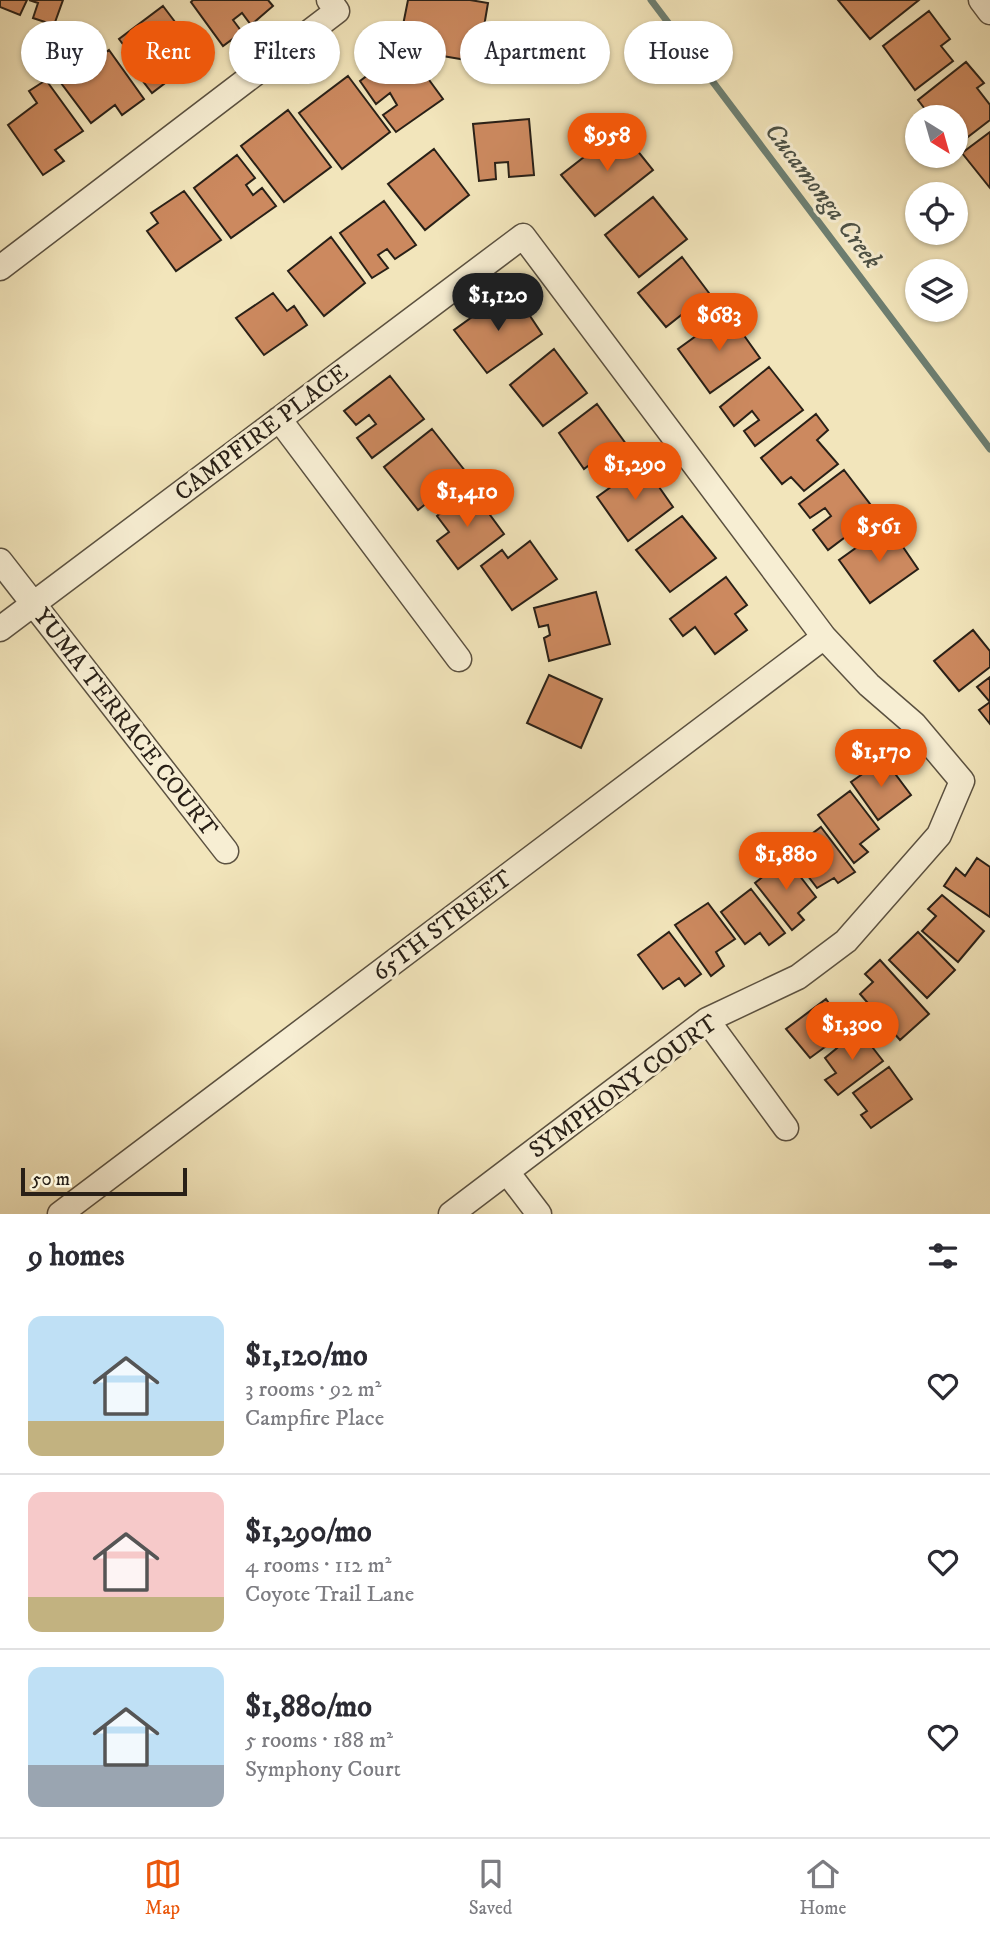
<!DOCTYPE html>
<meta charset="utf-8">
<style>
body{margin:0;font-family:"IM FELL DW Pica",serif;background:#f2f2f3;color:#2b2b33;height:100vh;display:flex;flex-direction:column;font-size:26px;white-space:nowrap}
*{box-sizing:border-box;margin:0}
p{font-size:23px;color:#7c7c81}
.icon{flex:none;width:38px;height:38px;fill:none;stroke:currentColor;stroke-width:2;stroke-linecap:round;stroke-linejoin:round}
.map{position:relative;height:1214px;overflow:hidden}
.panel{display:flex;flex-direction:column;background:#fff;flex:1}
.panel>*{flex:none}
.top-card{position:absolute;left:21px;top:21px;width:948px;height:63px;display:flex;gap:14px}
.needle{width:46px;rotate:143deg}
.fabs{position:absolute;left:905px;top:105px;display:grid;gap:14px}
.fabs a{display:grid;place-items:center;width:63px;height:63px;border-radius:50%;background:#fff;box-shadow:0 2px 5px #0004;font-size:35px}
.scale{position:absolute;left:21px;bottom:18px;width:166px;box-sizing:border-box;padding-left:7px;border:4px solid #292017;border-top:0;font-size:19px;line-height:24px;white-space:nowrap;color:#292017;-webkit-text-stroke:5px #f7eed3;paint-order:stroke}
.price{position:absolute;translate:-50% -60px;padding:0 16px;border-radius:24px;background:#ea580c;color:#fff;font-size:23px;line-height:46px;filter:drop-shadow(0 2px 4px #0008)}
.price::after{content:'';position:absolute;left:50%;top:42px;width:21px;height:16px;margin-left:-10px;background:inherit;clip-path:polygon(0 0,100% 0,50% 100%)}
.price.on{background:#222;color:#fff}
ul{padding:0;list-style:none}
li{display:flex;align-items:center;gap:21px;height:175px;padding:0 28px}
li+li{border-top:2px solid #e1e1e2}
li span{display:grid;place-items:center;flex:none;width:196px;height:140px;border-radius:14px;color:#555}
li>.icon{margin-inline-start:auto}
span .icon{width:84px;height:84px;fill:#fffc;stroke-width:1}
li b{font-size:30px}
h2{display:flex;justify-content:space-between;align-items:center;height:84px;padding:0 28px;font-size:30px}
.tag{padding:0 24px;border-radius:32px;background:#fff;box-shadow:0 2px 5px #0004;font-size:24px;line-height:63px}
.tag.on{background:#ea580c;color:#fff}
.tabs{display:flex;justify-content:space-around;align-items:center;height:98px;border-top:2px solid #e1e1e2;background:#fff;font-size:19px;color:#7c7c81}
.tabs a{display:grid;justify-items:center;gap:4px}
.tabs .on{color:#ea580c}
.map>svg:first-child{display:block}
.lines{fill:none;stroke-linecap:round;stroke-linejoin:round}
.stream{stroke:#6d7f72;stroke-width:7}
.building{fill:#cc895f;stroke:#292017;stroke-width:2}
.street-casing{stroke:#5b5140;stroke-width:27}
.street{stroke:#f7eed3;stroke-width:24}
.labels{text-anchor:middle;stroke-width:6;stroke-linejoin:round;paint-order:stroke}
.street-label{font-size:24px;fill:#292017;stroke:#f7eed3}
.water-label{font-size:26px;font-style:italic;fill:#4b5045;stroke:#f7eed3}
</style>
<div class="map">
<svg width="990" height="1214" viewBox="0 0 990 1214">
<rect width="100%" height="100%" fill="#f2e5bb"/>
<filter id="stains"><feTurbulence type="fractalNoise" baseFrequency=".00286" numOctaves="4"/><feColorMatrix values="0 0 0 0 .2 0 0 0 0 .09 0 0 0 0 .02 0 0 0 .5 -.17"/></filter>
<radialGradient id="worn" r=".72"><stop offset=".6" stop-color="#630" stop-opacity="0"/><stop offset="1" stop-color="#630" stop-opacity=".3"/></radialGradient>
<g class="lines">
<path class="stream" d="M651,0L990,449"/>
</g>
<path class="building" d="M0,0H27L20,15L0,7Z
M29,0H63L54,25L33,18L38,3Z
M193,0H268L273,6L251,25L242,13L233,20L242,32L223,46L191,2Z
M408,0H470L488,3L478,62L413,51L416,29L403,25Z
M838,0H919L870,39Z
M163,6L194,47L166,68L173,77L152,93L132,67L137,63L119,39Z
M929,11L950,39L941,46L953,61L915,90L883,46Z
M405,47L443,99L396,132L383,115L397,105L390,93L376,104L360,81Z
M109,50L144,99L122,115L115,105L91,123L52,71L72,56L82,70Z
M966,62L984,83L977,88L990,105V120L960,143L956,137V117H931L918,100Z
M348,76L390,132L342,169L299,113Z
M46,80L83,131L55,150L64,161L43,175L8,125L37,103L29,91Z
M288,110L331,167L284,202L241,146Z
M529,119L534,175L509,177L508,162L495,163L496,179L479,181L473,124Z
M620,129L653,170L595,216L561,175Z
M990,132V188L962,153Z
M434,149L469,195L425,230L388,184Z
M237,155L255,178L246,185L253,195L262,188L276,206L231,238L194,188Z
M184,191L221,240L176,271L147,231L158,223L151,213Z
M653,197L687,239L639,277L605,235Z
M384,201L416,245L395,259L387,249L378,255L388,268L372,278L340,233Z
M331,237L365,283L324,316L288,271Z
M682,257L709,293L666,327L638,293Z
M273,293L287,311L294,306L307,325L264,355L236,318Z
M500,297L511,312L522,304L542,334L487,373L454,330Z
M728,313L760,358L710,393L678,349Z
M554,349L587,393L543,426L510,385Z
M769,367L803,410L755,446L744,431L759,420L752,411L734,426L720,407Z
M390,376L424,419L372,458L357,438L376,424L369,415L356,425L344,411Z
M597,404L629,448L607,464L601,456L584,469L559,433Z
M816,414L828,430L817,440L838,464L804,491L791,477L782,484L761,458Z
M432,429L466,472L418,510L384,467Z
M643,464L673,507L628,541L597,497Z
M844,470L877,513L828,550L813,530L831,516L825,508L810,518L799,504Z
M471,489L504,534L458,569L437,541L449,532L437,516Z
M682,516L716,558L670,592L636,550Z
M888,525L918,569L870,603L839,560Z
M530,541L557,579L512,610L481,566L502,550L508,558Z
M726,577L747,605L735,614L747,630L715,654L695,627L683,636L670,619Z
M596,592L610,644L549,661L544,638L550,635L548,625L539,627L534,608Z
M973,630L990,651V667L959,691L934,661Z
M549,675L602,699L581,748L527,723Z
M990,677V724L979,710L990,702L977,687Z
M884,759L911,795L878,820L851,782Z
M850,791L879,829L860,844L868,852L854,863L818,815Z
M821,827L855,872L838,883L834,878L817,888L789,851Z
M786,858L816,897L798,913L804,920L792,930L755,883Z
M977,858L990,867V917L944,886L956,868L965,876Z
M751,889L785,933L769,945L760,933L745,944L721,912Z
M942,895L984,931L958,962L922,931L936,916L928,909Z
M708,903L735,939L716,952L724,966L711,976L675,925Z
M669,932L701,974L685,986L679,978L663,989L638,955Z
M918,932L955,970L927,998L889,960Z
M880,960L929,1014L900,1040L860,994L873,982L865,974Z
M826,999L848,1030L810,1058L786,1029Z
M859,1030L883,1061L838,1095L825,1080L836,1073L825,1058Z
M889,1067L912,1099L871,1128L861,1115L867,1111L853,1093Z"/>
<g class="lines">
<defs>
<path id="street" d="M981,0L990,12
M0,268L337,11L329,0
M279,419L459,659
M0,561L226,851
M0,629L523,236L824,637L869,685L914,724L962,781L939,835L846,941L798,977L707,1020L451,1214
M707,1020L786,1128
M507,1172L539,1214
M60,1214L824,637"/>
</defs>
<use href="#street" class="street-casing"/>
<use href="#street" class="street"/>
</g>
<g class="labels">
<g class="street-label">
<text transform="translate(261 432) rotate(-37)" y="8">CAMPFIRE PLACE</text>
<text transform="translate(126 722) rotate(52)" y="8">YUMA TERRACE COURT</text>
<text transform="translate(442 925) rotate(-37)" y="8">65TH STREET</text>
<text transform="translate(623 1086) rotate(-36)" y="8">SYMPHONY COURT</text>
</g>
<g class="water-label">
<text transform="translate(824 195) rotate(53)" y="9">Cucamonga Creek</text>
</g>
</g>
<rect width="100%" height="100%" filter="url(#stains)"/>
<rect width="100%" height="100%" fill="url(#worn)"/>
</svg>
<div class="fabs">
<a><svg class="needle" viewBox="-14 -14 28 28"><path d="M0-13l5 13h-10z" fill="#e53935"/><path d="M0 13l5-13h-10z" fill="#7c7c81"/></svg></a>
<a><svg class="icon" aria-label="locate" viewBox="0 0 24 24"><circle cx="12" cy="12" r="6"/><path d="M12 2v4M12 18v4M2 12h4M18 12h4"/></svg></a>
<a><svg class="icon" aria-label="layers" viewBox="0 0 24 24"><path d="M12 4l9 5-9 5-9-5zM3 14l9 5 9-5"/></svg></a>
</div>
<div class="scale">50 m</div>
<b class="price" style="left:607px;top:173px">$958</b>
<b class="price on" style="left:498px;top:333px">$1,120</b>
<b class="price" style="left:719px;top:353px">$683</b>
<b class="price" style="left:635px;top:502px">$1,290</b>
<b class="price" style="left:467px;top:529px">$1,410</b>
<b class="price" style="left:879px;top:564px">$561</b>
<b class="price" style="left:881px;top:789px">$1,170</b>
<b class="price" style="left:786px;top:892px">$1,880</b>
<b class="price" style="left:852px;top:1062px">$1,300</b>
<div class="top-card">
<a class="tag">Buy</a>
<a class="tag on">Rent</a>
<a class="tag">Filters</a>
<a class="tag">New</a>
<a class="tag">Apartment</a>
<a class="tag">House</a>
</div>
</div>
<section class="panel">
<h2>9 homes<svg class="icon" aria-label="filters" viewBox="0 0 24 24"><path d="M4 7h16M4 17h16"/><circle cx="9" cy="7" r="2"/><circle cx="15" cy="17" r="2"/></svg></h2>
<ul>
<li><span style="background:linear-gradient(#bfe0f5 75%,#c2b280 0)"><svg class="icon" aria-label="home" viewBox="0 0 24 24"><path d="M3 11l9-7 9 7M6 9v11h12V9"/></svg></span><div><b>$1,120/mo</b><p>3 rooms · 92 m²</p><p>Campfire Place</p></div><svg class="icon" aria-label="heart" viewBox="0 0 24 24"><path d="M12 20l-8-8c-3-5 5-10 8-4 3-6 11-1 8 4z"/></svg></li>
<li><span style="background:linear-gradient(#f6c9c9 75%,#c2b280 0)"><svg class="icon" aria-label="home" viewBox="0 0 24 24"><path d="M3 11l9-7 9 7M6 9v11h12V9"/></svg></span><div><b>$1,290/mo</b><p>4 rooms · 112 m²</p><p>Coyote Trail Lane</p></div><svg class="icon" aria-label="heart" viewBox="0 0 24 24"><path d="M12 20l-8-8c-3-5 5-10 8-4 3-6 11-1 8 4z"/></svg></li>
<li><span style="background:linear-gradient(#bfe0f5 70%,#9aa5b1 0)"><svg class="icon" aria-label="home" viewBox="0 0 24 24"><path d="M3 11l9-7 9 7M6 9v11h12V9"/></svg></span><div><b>$1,880/mo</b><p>5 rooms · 188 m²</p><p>Symphony Court</p></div><svg class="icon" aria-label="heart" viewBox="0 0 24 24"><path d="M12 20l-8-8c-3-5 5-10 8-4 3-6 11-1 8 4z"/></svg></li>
</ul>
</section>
<nav class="tabs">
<a class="on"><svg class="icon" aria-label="map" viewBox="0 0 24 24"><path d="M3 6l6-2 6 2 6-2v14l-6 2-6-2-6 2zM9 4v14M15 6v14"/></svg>Map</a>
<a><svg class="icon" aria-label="saved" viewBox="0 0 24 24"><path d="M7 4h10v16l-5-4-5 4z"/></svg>Saved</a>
<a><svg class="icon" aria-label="home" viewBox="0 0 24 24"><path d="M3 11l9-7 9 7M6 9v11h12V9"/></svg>Home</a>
</nav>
